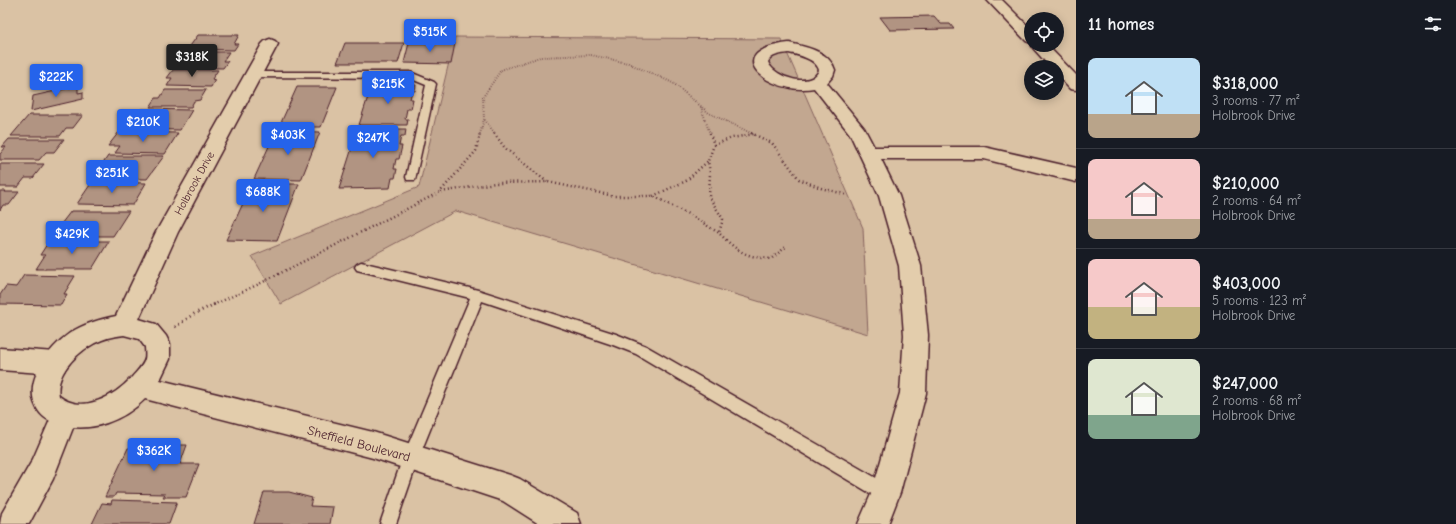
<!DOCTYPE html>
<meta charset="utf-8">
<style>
body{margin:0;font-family:"Comic Neue",sans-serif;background:#242831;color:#f1f3f6;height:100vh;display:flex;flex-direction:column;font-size:15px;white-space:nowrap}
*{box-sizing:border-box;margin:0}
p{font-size:13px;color:#9ea1a6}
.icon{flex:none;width:22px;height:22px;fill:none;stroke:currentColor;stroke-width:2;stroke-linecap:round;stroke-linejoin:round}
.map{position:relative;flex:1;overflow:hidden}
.drawer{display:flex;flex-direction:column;background:#171b24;width:380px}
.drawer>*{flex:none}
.tools{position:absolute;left:1024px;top:12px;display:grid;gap:8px}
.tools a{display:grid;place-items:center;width:40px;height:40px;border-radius:50%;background:#171b24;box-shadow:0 2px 10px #0003;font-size:20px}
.price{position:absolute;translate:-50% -34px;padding:0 9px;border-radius:4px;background:#2563eb;color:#fff;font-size:13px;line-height:26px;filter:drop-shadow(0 1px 2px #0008)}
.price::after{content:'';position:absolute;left:50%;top:24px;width:12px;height:9px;margin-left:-6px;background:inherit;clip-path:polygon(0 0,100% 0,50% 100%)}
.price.current{background:#222;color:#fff}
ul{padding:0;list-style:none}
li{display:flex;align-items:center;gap:12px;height:100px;padding:0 12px}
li+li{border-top:1px solid #363941}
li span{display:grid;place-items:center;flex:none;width:112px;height:80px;border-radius:8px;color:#555}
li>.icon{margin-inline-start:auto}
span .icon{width:48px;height:48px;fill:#fffc;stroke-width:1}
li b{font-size:17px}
h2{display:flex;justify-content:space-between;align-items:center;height:48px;padding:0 12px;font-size:17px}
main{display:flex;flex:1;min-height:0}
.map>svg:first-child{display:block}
.green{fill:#c2a790;stroke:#86635e}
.building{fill:#b19482;stroke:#4a1f2b}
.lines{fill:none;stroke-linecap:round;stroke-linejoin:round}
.service-casing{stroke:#4a1f2b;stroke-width:3}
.minor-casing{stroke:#4a1f2b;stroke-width:3}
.tertiary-casing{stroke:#4a1f2b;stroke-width:3}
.path-far2{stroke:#4a1f2b;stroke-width:2;stroke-dasharray:0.5 2;stroke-linecap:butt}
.path-far1{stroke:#4a1f2b;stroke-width:2.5;stroke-dasharray:1 3;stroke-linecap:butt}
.path{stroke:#4a1f2b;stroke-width:3;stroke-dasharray:1 3.5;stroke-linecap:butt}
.service{fill:#e3cdac;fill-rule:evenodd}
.minor{fill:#e3cdac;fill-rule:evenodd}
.tertiary{fill:#e3cdac;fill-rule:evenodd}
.labels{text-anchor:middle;stroke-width:3;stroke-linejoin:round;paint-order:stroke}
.street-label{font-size:11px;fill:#4a1f2b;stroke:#e3cdac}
.near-street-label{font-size:13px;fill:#4a1f2b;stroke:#e3cdac}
</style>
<main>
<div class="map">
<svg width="1076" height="524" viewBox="0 0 1076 524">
<rect width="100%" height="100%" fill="#dac2a4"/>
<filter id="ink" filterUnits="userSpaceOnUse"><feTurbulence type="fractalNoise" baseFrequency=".025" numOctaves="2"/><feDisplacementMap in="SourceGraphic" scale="8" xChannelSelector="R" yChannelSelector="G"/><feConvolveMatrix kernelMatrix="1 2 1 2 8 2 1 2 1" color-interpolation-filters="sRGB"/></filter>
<g filter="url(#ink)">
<path class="green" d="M455,37L781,39L863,228L868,334L456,211L281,304L252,256L419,187Z"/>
<path class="building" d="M934,16L941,24H950L954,29L890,30L880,17Z
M198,35H239L234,44H238L234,50L188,49Z
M345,43H404L398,63H337Z
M409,43H455L451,64L404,63Z
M186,52H229L223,61H228L223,68L179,67L184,60H180Z
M173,70H218L212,79L215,80L211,87L167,86L172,78H167Z
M372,84L416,85L415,91H412L410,99H413L411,109H407L405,119H408L407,125H359Z
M78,86V93L83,92V99L31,111L33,96Z
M297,87H337L321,127H279Z
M165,90H206L200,100L194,101L191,107H150L156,98H160Z
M141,109L192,110L180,130L127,129Z
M29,115H83L73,128H66L60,136H11Z
M358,129H406L405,136H401L399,146H402L399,159H396L394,169H397L395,178H392L390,188L339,189Z
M276,131L320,132L301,180L254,179Z
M119,132L178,133L165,154L115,153L120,146H108Z
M9,139H64L54,152H46L39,160H0V154L6,147H2Z
M108,156H164L147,179L93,178Z
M0,164H44L33,178H25L18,187H0Z
M92,182L146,183L133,205L77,204Z
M252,184H299L277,241L226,240Z
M0,191H6L5,192H19L9,205H3L0,210Z
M71,211H129L113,236H57L65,224H61Z
M49,241H109L92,269H36L45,255H40Z
M24,275L75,276L64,294H67L61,305L0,304V295L6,286L16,287Z
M138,445H187L180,464H199L186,497H163L165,494L116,493L114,497H105L128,448H136Z
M264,492H289L312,498L310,506L333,507L330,524H254Z
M112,500L177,502L169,524H92L102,503L111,504Z"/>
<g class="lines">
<defs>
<path id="service" d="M252,72H410L434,82L436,84L415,180H407L406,177L426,85L409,78L249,77L248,75L249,73Z
M361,262L478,290L616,334L646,346L892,487L894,493L892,499L886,501L880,499L636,354L613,345L482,301L419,457L396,524H380L403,457L470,298L357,270L355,267L357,264Z"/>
<path id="minor" d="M987,0H1002L1031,29V43L1026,41Z
M789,43C806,47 829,51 835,70L833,76L827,83L864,128L874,147H984L1076,168V182L984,159H881L899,196L921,266L928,335L926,393L900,493L888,524H858L872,492L900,393L904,335L899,266L879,196L850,134L814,88C770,96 716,52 789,43ZM789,53C799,55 816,59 819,70C812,89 774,78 768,62C771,55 781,54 789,53Z
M1031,44L1047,45L1076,75V90L1070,89L1057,75V67H1050L1033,48Z
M0,348L55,352L64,355L68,363L64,371L55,374L0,370Z
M65,403L74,406L78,415L53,479L29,524H0L2,513L33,459L56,406Z"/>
<path id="tertiary" d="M270,39L275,41L278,44L178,232L139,319L156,324L166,336L170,344V359L160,380L373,432L510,475L520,479L577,513L581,524H539L503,501L373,458L145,399C123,421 91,433 61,425C53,423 45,419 40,413C19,386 48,348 70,333C83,324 101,319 116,316L156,232L262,44L265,41ZM124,335L139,339L145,347C145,350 146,355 145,359C143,366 137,371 132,377C115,396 83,415 59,396C54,372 82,347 102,340C109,337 117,336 124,335Z"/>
</defs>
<use href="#service" class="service-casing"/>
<use href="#minor" class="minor-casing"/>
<use href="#tertiary" class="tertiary-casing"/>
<path class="path-far2" d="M701,107L710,134
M485,120L495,134
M480,134L484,119L483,97L501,70L540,57L591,55L628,63L673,83L709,113L753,134"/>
<path class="path-far1" d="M494,133L505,148L547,182
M710,133L714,145L708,161L710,173L709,197L723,219L719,233C737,251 745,257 771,259L787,246
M751,133L772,143L799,179L821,188L848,195
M714,145L732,138L754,134
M441,192L495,183L548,182L614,196H653L692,216L719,233
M653,196L686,181L708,161
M213,305L257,285L440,192L476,151L480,133"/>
<path class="path" d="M175,327L194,314L215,304"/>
<use href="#service" class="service"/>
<use href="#minor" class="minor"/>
<use href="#tertiary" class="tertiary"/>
</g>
</g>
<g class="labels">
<g class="street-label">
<text transform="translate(194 183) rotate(-61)" y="4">Holbrook Drive</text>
</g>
<g class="near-street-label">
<text transform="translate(359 443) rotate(15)" y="5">Sheffield Boulevard</text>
</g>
</g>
</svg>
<div class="tools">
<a><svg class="icon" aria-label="locate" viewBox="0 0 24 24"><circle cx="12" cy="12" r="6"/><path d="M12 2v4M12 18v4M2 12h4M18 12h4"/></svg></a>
<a><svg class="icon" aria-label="layers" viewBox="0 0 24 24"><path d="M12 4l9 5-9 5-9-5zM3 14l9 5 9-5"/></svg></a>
</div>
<b class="price" style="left:430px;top:53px">$515K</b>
<b class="price current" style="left:192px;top:78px">$318K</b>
<b class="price" style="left:56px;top:98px">$222K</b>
<b class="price" style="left:388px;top:105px">$215K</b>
<b class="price" style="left:143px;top:143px">$210K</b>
<b class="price" style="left:288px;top:156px">$403K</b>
<b class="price" style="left:373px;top:159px">$247K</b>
<b class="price" style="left:112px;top:194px">$251K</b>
<b class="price" style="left:263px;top:213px">$688K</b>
<b class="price" style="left:72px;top:255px">$429K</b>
<b class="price" style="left:154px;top:472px">$362K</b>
</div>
<section class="drawer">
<h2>11 homes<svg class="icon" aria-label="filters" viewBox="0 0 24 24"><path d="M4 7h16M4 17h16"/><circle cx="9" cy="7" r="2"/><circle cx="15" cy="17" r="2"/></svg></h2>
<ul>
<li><span style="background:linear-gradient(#bfe0f5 70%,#b9a48a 0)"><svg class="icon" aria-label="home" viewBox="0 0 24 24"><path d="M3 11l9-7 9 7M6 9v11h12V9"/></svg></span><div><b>$318,000</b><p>3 rooms · 77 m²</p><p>Holbrook Drive</p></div></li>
<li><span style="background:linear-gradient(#f6c9c9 75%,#b9a48a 0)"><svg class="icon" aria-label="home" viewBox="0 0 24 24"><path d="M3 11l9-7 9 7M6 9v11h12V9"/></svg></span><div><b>$210,000</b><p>2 rooms · 64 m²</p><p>Holbrook Drive</p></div></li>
<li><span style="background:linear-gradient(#f6c9c9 60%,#c2b280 0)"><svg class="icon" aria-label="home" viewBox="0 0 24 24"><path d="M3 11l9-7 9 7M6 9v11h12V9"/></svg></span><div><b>$403,000</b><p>5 rooms · 123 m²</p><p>Holbrook Drive</p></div></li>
<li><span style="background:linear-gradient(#dfe7d0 70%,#7fa58c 0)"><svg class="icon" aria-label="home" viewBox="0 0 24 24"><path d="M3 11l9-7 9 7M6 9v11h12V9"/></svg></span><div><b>$247,000</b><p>2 rooms · 68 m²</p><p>Holbrook Drive</p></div></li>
</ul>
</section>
</main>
